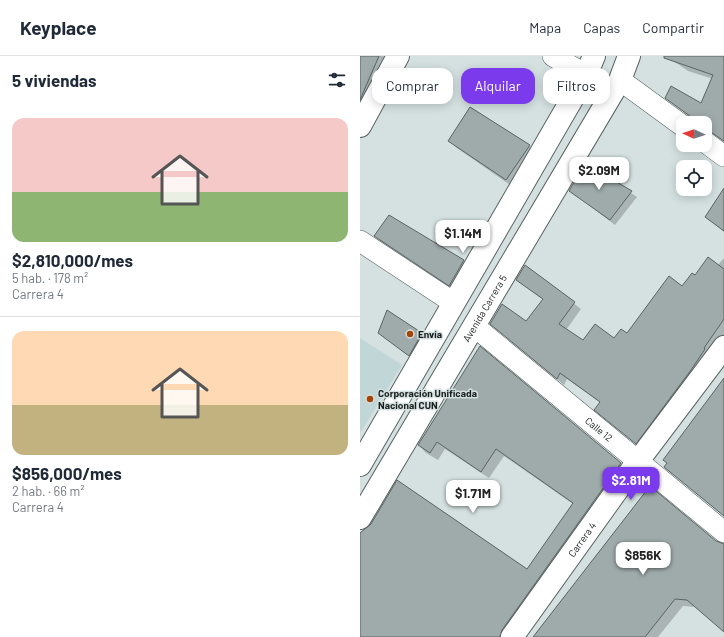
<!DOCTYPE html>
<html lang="es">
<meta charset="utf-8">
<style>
body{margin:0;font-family:Barlow,sans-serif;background:#f6f6f7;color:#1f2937;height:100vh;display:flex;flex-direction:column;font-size:15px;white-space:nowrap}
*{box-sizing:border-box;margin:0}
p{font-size:13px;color:#747a83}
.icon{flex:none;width:22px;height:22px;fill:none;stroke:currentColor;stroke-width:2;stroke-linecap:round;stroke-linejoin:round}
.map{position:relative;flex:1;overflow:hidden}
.side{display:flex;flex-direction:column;background:#fff;width:360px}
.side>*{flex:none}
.top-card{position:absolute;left:12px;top:12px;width:292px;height:36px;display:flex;gap:8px}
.needle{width:26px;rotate:273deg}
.tools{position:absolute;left:316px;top:60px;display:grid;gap:8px}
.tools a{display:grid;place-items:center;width:36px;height:36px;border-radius:8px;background:#fff;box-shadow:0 2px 10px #0003;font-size:20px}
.price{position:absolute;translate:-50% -34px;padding:0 9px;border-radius:8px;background:#fff;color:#222;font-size:13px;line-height:26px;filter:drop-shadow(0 1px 2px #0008)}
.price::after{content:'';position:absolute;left:50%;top:24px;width:12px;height:9px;margin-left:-6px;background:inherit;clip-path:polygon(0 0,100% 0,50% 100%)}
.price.active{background:#7c3aed;color:#fff}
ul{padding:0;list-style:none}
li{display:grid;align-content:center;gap:8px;height:212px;padding:0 12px}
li+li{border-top:1px solid #e0e1e3}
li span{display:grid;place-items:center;height:124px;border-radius:12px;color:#555}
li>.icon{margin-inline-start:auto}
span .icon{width:72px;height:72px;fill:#fffc;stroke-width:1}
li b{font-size:17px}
h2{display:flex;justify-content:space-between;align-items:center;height:48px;padding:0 12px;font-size:17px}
.chip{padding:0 14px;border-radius:12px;background:#fff;box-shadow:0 2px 10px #0003;font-size:14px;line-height:36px}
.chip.active{background:#7c3aed;color:#fff}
header{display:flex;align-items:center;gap:24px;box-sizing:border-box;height:56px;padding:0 20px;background:#fff;border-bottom:1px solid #e0e1e3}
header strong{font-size:19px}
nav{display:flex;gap:22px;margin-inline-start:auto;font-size:14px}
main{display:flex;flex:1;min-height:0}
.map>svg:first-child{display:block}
.built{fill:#c1d6d6}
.shadow{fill:#0003}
.building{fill:#9faaaa;stroke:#596463}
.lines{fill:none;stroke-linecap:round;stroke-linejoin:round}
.minor-casing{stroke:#5a6464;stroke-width:22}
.tertiary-casing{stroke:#5a6464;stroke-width:24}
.secondary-casing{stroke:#5a6464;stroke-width:24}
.minor{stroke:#fff;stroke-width:21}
.tertiary{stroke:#fff;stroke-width:22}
.secondary{stroke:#fff;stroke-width:22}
.poi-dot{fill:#a64501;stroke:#d5e1e1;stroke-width:1.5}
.labels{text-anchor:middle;stroke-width:3;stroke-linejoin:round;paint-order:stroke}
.street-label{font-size:10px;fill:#1a1e1e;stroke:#d5e1e1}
.poi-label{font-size:10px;font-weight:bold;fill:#1a1e1e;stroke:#d5e1e1;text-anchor:start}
</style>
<header>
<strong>Keyplace</strong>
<nav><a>Mapa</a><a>Capas</a><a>Compartir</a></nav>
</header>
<main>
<section class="side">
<h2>5 viviendas<svg class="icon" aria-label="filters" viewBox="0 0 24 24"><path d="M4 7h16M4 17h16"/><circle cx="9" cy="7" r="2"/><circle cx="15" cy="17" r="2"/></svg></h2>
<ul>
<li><span style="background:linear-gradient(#f6c9c9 60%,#8fb573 0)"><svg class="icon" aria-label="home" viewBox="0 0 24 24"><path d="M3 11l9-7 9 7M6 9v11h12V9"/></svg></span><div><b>$2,810,000/mes</b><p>5 hab. · 178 m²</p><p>Carrera 4</p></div></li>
<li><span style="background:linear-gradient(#ffd9b3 60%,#c2b280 0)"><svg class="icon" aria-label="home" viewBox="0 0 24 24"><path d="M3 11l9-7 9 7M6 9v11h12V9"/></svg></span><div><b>$856,000/mes</b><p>2 hab. · 66 m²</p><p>Carrera 4</p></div></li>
</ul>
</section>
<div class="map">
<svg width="364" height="581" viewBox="0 0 364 581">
<rect width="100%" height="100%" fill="#d5e1e1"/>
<path class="built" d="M0,282L42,309L0,377Z"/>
<path class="shadow" d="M0,0H39L0,62Z
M306,0H364V86L353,78L345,82V67H335V65L306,42L342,49L353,23L328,15Z
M90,85L169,90L176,97L153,131L97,92Z
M244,117L249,122L277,141L255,169L210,135Z
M364,139V176L346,161Z
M29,161L103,205L111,212L97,236L22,187L15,180Z
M364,202V280L282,393L242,360L241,347L207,323L204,329L138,274L166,266L183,244L157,224L165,210L221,253L206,274L224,285L254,284L267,279L335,221L358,209Z
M19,277L61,278L66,283L54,304Z
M120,292L268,415L149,581H0V479L167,514L213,448L144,400L129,422L85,393L78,404L66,397L59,389Z
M356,486L364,490V576L335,551L323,550L298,581H174Z"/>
<path class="building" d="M0,0H19L0,44Z
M304,0H364V85L345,72V67H334L330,60L305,42L311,30L341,47L353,19L304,2Z
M110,51L170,89L146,124L88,85Z
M227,104L245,116L243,118L272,135L250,164L209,135Z
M364,132V175L345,161Z
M29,159L104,204L89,230L14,180Z
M348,201L364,213V263L344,292L345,293L331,314L276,388L234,354L240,346L200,317L197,323L130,268L142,248L166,265L183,243L156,224L165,209L215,246L199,268L223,284L235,268L254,282L261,273L267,277L309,220L322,230L332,217L335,219Z
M27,254L62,277L49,300L18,277Z
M120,290L261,407L142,574L140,581H0V477L11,468L37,424L167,513L213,447L136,393L121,416L77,386L70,397L58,389Z
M364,322V460L304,411L307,407L303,404Z
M290,430L356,485L364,488V576L327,544L315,543L285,581H173Z"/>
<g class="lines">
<defs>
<g id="minor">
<path d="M193,0L226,19"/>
<path d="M260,24L323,70"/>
<path d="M345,86L364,100"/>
<path d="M0,185L94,247"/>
<path id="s1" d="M114,270L364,476"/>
</g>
<g id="tertiary">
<path d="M0,70L38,0"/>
<path id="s2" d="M152,581L278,405L364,291"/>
</g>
<g id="secondary">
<path d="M0,409L226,19L234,0"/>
<path id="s3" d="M0,462L260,24L269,0"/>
</g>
</defs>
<use href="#minor" class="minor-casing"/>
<use href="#tertiary" class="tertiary-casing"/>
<use href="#secondary" class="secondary-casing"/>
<use href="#minor" class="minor"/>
<use href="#tertiary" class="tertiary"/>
<use href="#secondary" class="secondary"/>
</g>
<g class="poi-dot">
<circle cx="50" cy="278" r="4"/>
<circle cx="10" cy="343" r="4"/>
</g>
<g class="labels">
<g class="street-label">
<text dy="4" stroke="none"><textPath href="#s3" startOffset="244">Avenida Carrera 5</textPath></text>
<text dy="4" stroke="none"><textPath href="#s1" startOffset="162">Calle 12</textPath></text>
<text dy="4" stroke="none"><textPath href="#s2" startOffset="120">Carrera 4</textPath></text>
</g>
<g class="poi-label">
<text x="58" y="282">Envía</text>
<text x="18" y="341">Corporación Unificada<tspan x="18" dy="12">Nacional CUN</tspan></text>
</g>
</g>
</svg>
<div class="tools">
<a><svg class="needle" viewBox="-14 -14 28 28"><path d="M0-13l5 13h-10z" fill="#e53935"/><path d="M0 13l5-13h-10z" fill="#747a83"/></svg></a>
<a><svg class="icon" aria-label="locate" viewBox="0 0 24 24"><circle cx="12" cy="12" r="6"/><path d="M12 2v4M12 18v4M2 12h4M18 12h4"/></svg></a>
</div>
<b class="price" style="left:239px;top:135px">$2.09M</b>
<b class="price" style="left:103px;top:198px">$1.14M</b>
<b class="price active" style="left:271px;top:445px">$2.81M</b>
<b class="price" style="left:113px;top:458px">$1.71M</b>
<b class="price" style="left:283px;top:520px">$856K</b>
<div class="top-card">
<a class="chip">Comprar</a>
<a class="chip active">Alquilar</a>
<a class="chip">Filtros</a>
</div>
</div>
</main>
